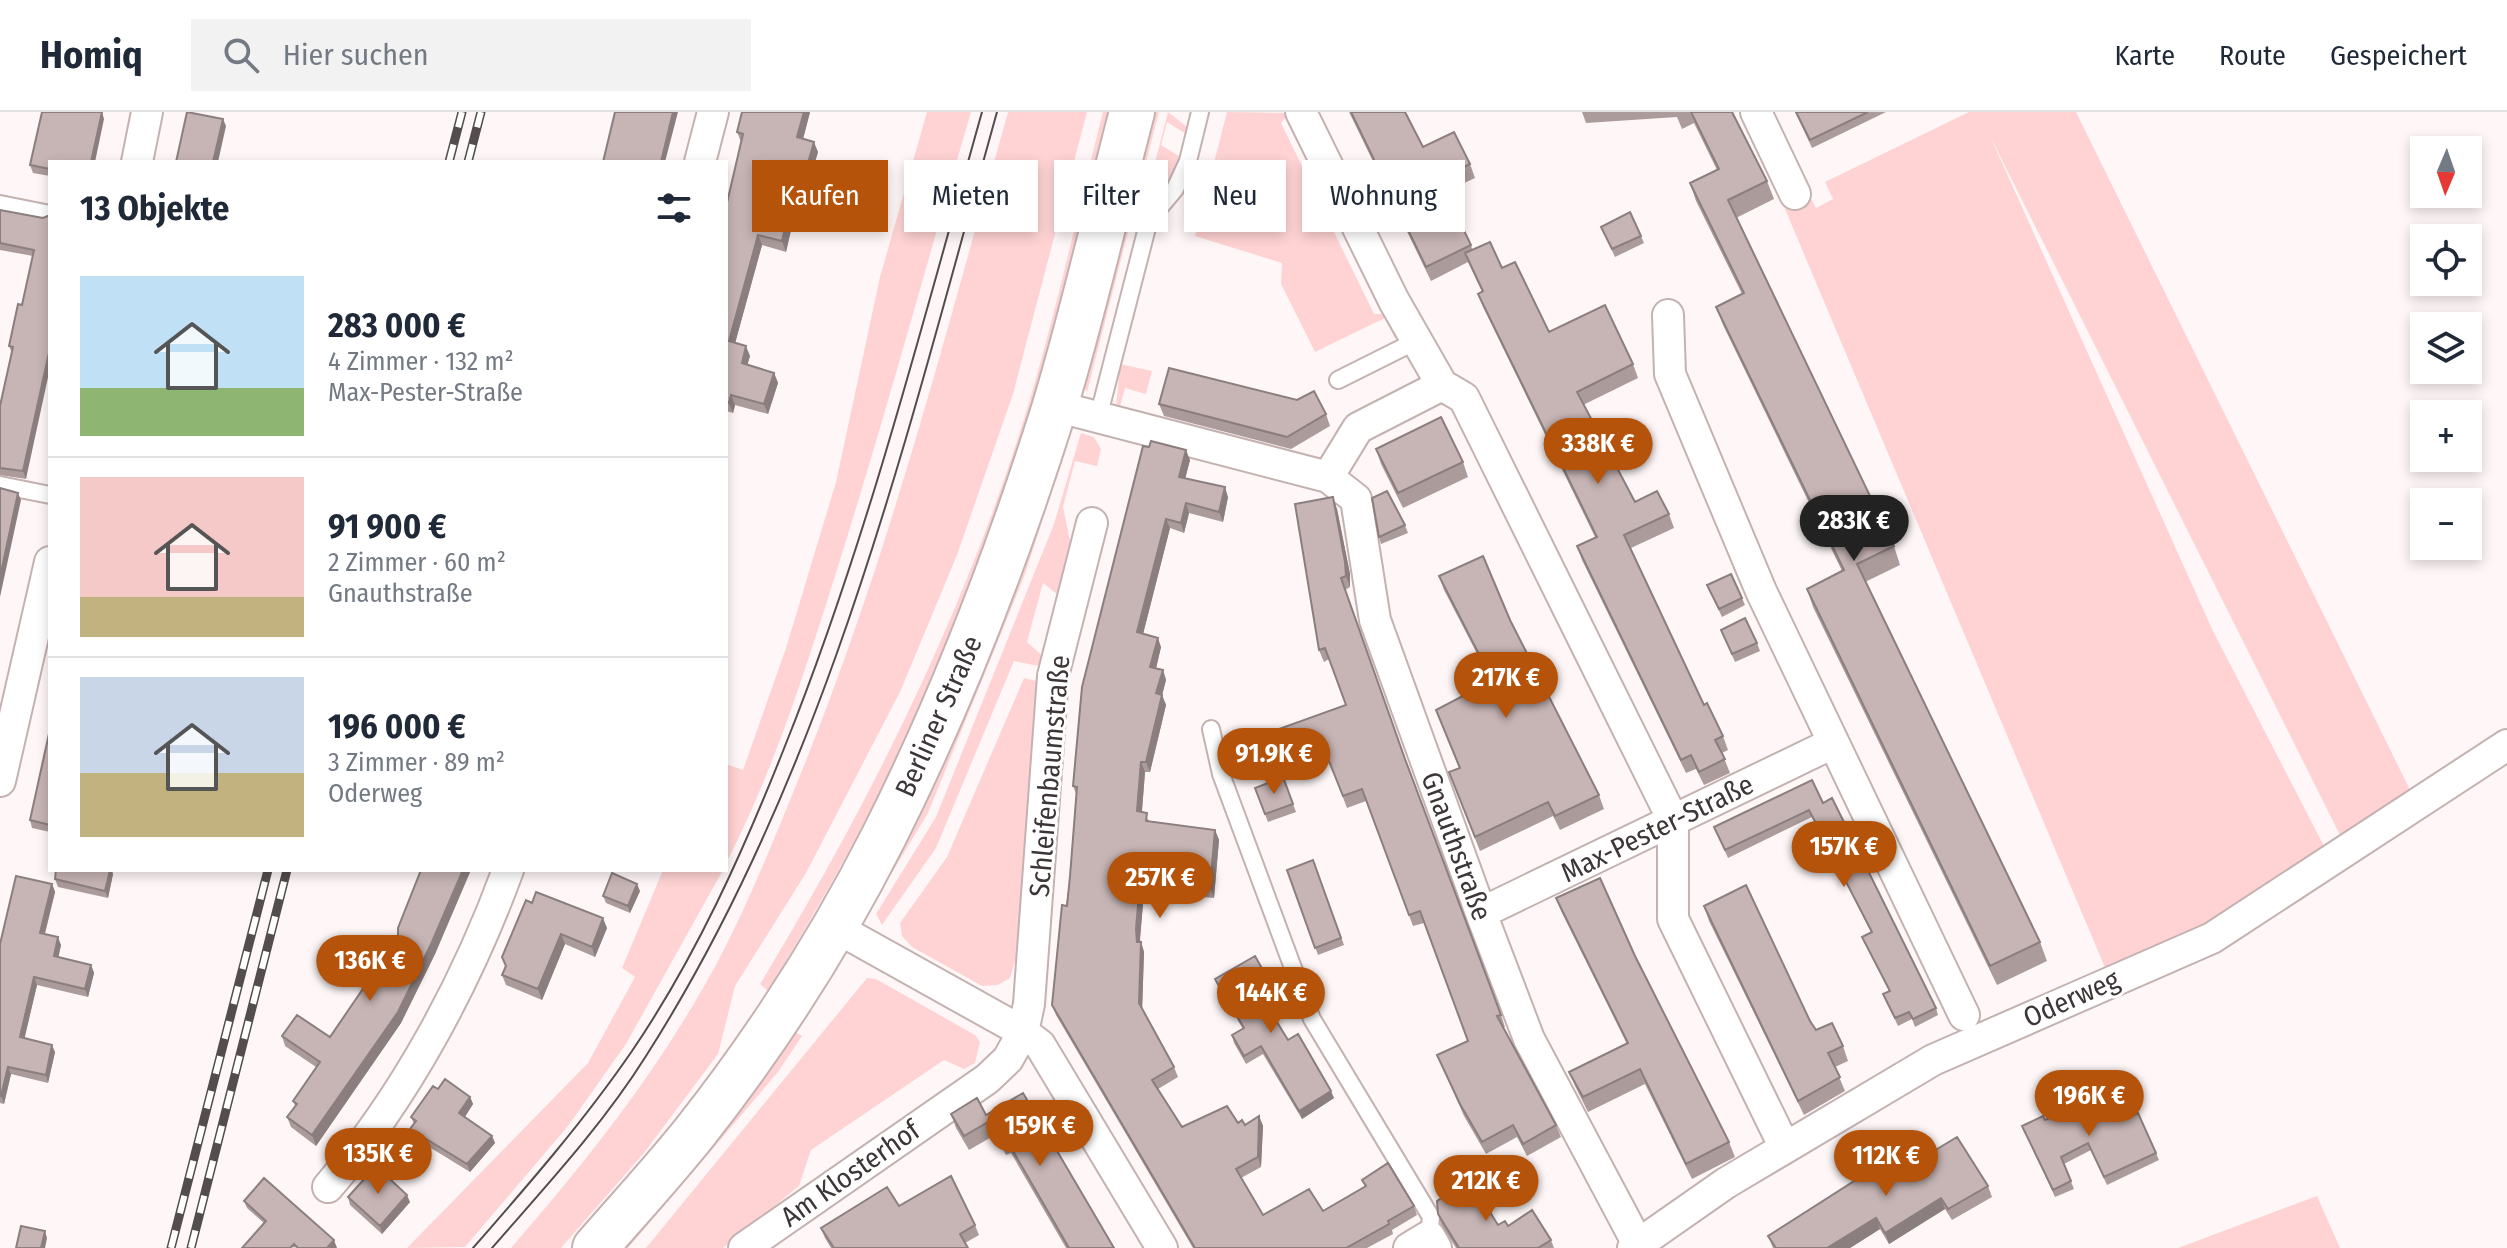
<!DOCTYPE html>
<html lang="de">
<meta charset="utf-8">
<style>
body{margin:0;font-family:"Fira Sans Condensed",sans-serif;background:#f2f2f3;color:#1f2937;height:100vh;display:flex;flex-direction:column;font-size:30px;white-space:nowrap}
*{box-sizing:border-box;margin:0}
p{font-size:26px;color:#747a83}
.icon{flex:none;width:44px;height:44px;fill:none;stroke:currentColor;stroke-width:2;stroke-linecap:round;stroke-linejoin:round}
.map{position:relative;flex:1;overflow:hidden}
.drawer{position:absolute;left:48px;top:48px;width:680px;height:712px;display:flex;flex-direction:column;background:#fff;border-radius:0px;box-shadow:0 4px 12px #0003}
.drawer>*{flex:none}
.hud{position:absolute;left:752px;top:48px;width:760px;height:72px;display:flex;gap:16px}
.needle{width:52px;rotate:182deg}
.controls{position:absolute;left:2410px;top:24px;display:grid;gap:16px}
.controls a{display:grid;place-items:center;width:72px;height:72px;border-radius:0px;background:#fff;box-shadow:0 4px 12px #0003;font-size:40px}
.price{position:absolute;translate:-50% -68px;padding:0 18px;border-radius:28px;background:#b45309;color:#fff;font-size:26px;line-height:52px;filter:drop-shadow(0 2px 4px #0008)}
.price::after{content:'';position:absolute;left:50%;top:48px;width:24px;height:18px;margin-left:-12px;background:inherit;clip-path:polygon(0 0,100% 0,50% 100%)}
.price.current{background:#222;color:#fff}
ul{padding:0;list-style:none}
li{display:flex;align-items:center;gap:24px;height:200px;padding:0 32px}
li+li{border-top:2px solid #e0e1e3}
li span{display:grid;place-items:center;flex:none;width:224px;height:160px;border-radius:0px;color:#555}
li>.icon{margin-inline-start:auto}
span .icon{width:96px;height:96px;fill:#fffc;stroke-width:1}
li b{font-size:34px}
h2{display:flex;justify-content:space-between;align-items:center;height:96px;padding:0 32px;font-size:34px}
.pill{padding:0 28px;border-radius:0px;background:#fff;box-shadow:0 4px 12px #0003;font-size:28px;line-height:72px}
.pill.current{background:#b45309;color:#fff}
header{display:flex;align-items:center;gap:48px;box-sizing:border-box;height:112px;padding:0 40px;background:#fff;border-bottom:2px solid #e0e1e3}
header strong{font-size:38px}
nav{display:flex;gap:44px;margin-inline-start:auto;font-size:28px}
.search{width:560px;height:72px;background:#f2f2f3;display:flex;align-items:center;gap:20px;box-sizing:border-box;padding:0 28px;border-radius:0px;color:#747a83;font-size:30px}
.map>svg:first-child{display:block}
.green{fill:#ffd3d3}
.lines{fill:none;stroke-linecap:round;stroke-linejoin:round}
.lane-casing{stroke:#c4b2b1;stroke-width:20}
.street-casing{stroke:#c4b2b1;stroke-width:34}
.secondary-casing{stroke:#c4b2b1;stroke-width:48}
.lane{stroke:#fff;stroke-width:16}
.street{stroke:#fff;stroke-width:30}
.secondary{stroke:#fff;stroke-width:44}
.tram{stroke:#544d4d;stroke-width:2}
.rail-casing{stroke:#544d4d;stroke-width:9}
.rail{stroke:#fff;stroke-width:6;stroke-dasharray:18;stroke-linecap:butt}
.wall{fill:#ab9b9b}
.shaded-wall{fill:#8b7e7e}
.building{fill:#c7b4b4;stroke:#8b7e7e;stroke-width:2}
.labels{text-anchor:middle;stroke-width:6;stroke-linejoin:round;paint-order:stroke}
.street-label{font-size:28px;fill:#3d3636;stroke:#fff}
</style>
<header>
<strong>Homiq</strong>
<div class="search"><svg class="icon" aria-label="search" viewBox="0 0 24 24"><circle cx="10" cy="10" r="6"/><path d="M15 15l6 6"/></svg>Hier suchen</div>
<nav><a>Karte</a><a>Route</a><a>Gespeichert</a></nav>
</header>
<div class="map">
<svg width="2507" height="1136" viewBox="0 0 2507 1136">
<rect width="100%" height="100%" fill="#fff7f7"/>
<path class="green" d="M927,0H971C926,154 884,309 836,461C805,559 773,661 726,751V652L743,658L786,536L836,370L880,165Z
M1008,0H1087L1013,282L957,443L900,580L806,761L735,874L718,942L644,1041L561,1136H511C590,1045 659,958 717,851C749,790 775,725 801,661C889,444 945,224 1008,0Z
M1103,0H1115C1076,152 1042,307 984,453C926,602 851,743 768,879L760,872C872,687 968,495 1030,287C1058,192 1079,95 1103,0Z
M1147,0H1159L1087,280L1082,272Z
M1168,0L1187,15L1186,22L1167,10L1161,33L1179,44L1174,63L1139,113Z
M1227,0L1290,1L1281,11L1374,202H1389L1398,224L1395,226L1385,206L1315,240L1281,172L1282,151L1195,124Z
M1969,0H2076L2413,684L2343,729L1990,24L2213,519L2327,740L2207,814L2106,858L1782,90L1807,79L1816,96L1833,87L1825,70Z
M1120,252L1152,259L1146,282L1125,276L1119,298L1116,297Z
M1081,321L1094,325L1101,337L1097,354L1075,349L1063,395L1073,443L1062,486L1043,471L1027,530L1046,547L1044,555L1014,549L936,736L882,813L876,802L936,705L1054,412Z
M1070,324L1024,465L928,701L876,787L918,700L1057,338Z
M1024,566L1041,570L1023,849H1015L1010,866L998,873L982,874L912,835L902,824L900,811L947,745Z
M663,758H723L626,932L568,1014L465,1135L407,1136L588,951L635,865L622,856Z
M867,866L876,867L975,923L980,930L975,951L964,957L944,948L811,1038L799,1074L723,1136H646Z
M792,918L802,924L778,960L628,1136H614Z
M2317,1084L2340,1136H2178Z"/>
<g class="lines">
<defs>
<path id="lane" d="M0,92L50,102
M1338,268L1418,228
M1098,306L1149,108L1175,77L1188,49L1200,0
M0,373L50,383
M1211,617L1221,662L1312,907L1431,1105L1429,1124"/>
<path id="street" d="M1301,0L1394,189L1442,273L1464,286L1673,708V807L1785,1036
M1756,0L1795,82
M137,50L147,0
M700,50L713,0
M1668,203L1670,262L1761,479L1964,903
M1055,294L1328,365L1356,387L1375,508L1481,801L1529,927L1640,1136
M1328,365L1358,316L1442,273
M0,669L50,450
M1481,801L1833,631
M833,814L1023,920L1040,933L1162,1136
M328,1075C406,984 467,870 508,758
M744,1136L987,967L1008,947L1023,920L1029,892L1053,564L1092,411
M1409,1136L1429,1124L1436,1136
M1633,1136L1726,1071L1933,948L2212,826L2507,633"/>
<path id="secondary" d="M595,1136C628,1098 663,1060 695,1020C766,930 832,827 884,724C953,587 1008,443 1054,297C1084,199 1106,99 1132,0"/>
</defs>
<use href="#lane" class="lane-casing"/>
<use href="#street" class="street-casing"/>
<use href="#secondary" class="secondary-casing"/>
<use href="#lane" class="lane"/>
<use href="#street" class="street"/>
<use href="#secondary" class="secondary"/>
<path class="tram" d="M473,1136C529,1072 584,1009 632,939C696,845 743,740 785,634C867,429 922,213 982,0
M492,1136C546,1074 602,1014 646,944C828,659 907,322 997,0"/>
<defs>
<path id="rail" d="M449,50L462,0
M468,50L481,0
M171,1136L268,758
M191,1136L287,758"/>
</defs>
<use href="#rail" class="rail-casing"/>
<use href="#rail" class="rail"/>
</g>
<path class="wall" d="M742,0H810L803,27L818,40L807,76L801,74L786,140L762,133L735,231L750,244L747,253L774,261L778,271L768,302L735,293L733,301L726,299V95L741,30L737,20Z
M1349,0H1405L1423,35L1470,52L1475,66L1445,80L1473,138L1502,156L1549,220L1633,252L1638,266L1583,293L1635,390L1669,402L1674,416L1631,436L1704,593L1723,624L1728,638L1722,641L1730,661L1704,673L1696,657L1686,661L1582,448L1577,434L1595,425L1483,195L1478,182L1482,180L1468,150L1431,169Z
M1582,0H1732L1767,69L1774,87L1736,106L1894,434L1900,453L1865,470L2040,830L2047,849L1997,873L1813,495L1807,477L1842,459L1723,213L1716,195L1742,182L1696,89L1690,71L1717,58L1694,11L1682,17L1677,5L1586,11Z
M1795,0H1886L1812,36Z
M104,7L50,50V64L33,61L30,53Z
M0,98L43,106L26,367L0,363V294L12,241L9,234L22,193L33,144L0,138Z
M1601,115L1641,124L1644,131L1615,145Z
M1297,288L1326,302L1330,314L1291,337L1164,304L1159,292Z
M1143,334L1190,348L1185,367L1228,385L1223,410L1189,401L1184,421L1170,416L1143,522L1161,535L1156,556L1163,558L1166,568L1162,583L1166,593L1150,660H1145L1142,700L1150,710L1215,718L1219,728L1214,786L1144,780L1140,827L1144,840L1142,897L1174,955L1178,965L1158,977L1182,1015L1238,1011L1245,1013L1259,1004L1263,1014L1261,1055L1241,1066L1263,1103L1323,1099L1365,1075L1362,1068L1414,1094L1417,1103L1392,1118L1393,1122L1367,1136H1193L1056,903L1052,893L1070,764L1077,684L1073,674Z
M1376,337L1463,350L1468,365L1403,396L1381,352Z
M1337,397L1350,462V475L1345,478L1407,653L1501,903L1505,915H1503L1556,1013L1561,1025L1527,1044L1517,1025L1486,1042L1464,1004L1437,943L1468,929L1424,811L1413,814L1366,689L1347,696L1326,641L1288,653L1276,618L1346,593L1329,547L1324,550L1319,538Z
M1405,413L1408,421L1381,432L1379,425Z
M1439,464L1510,508L1599,683L1604,697L1560,718L1553,704L1480,739L1449,660L1459,656L1436,598L1486,572L1485,557L1444,478Z
M1707,473L1742,486L1745,493L1722,505Z
M1721,518L1757,531L1760,539L1735,550Z
M50,617V720L32,716L30,708Z
M1283,665L1296,700L1268,710L1255,676Z
M1823,691L1936,896L1938,903L1915,915L1912,907L1898,914L1883,882L1889,879L1862,825L1871,820L1812,705L1728,746L1714,715Z
M1313,748L1344,833L1318,843L1287,758Z
M113,762L108,786L58,775L55,767Z
M52,772L55,780L45,822L61,833L58,845L91,853L94,861L88,885L37,873L24,926L55,940L48,971L11,962L4,992L0,991V832Z
M640,779L630,801L606,791L603,784Z
M1556,786L1635,844L1729,1030L1735,1045L1692,1067L1645,972L1588,1000L1575,974L1569,960L1627,932L1562,801Z
M526,788L607,816L595,845L565,832L542,888L506,873L502,863Z
M1704,794L1810,909L1816,918L1843,934L1848,949L1835,955L1845,979L1804,1003L1709,809Z
M436,840L401,911L316,1034L291,1015L287,1005L295,994L293,989L316,955L285,934L282,924L330,925L376,868Z
M1215,867L1269,869L1272,876L1260,883L1288,928L1334,986L1302,1007L1263,942L1246,952L1234,931L1232,923L1243,917L1218,875Z
M438,977L470,985L473,992L465,1005L492,1024L495,1031L470,1060L413,1025L410,1017L414,1012L411,1005Z
M951,1002L986,1003L1114,1136H1066L1011,1041L1006,1043L995,1023L969,1038L956,1016Z
M2125,1007L2156,1041L2159,1048L2107,1073L2091,1038L2064,1052L2074,1077L2055,1085L2022,1014L2045,1008Z
M1904,1057L1988,1074L1992,1085L1952,1108L1945,1097L1889,1132L1880,1117L1850,1136H1773L1768,1124Z
M348,1085L410,1090L382,1122L350,1093Z
M244,1089L337,1135L242,1136L264,1111L247,1096Z
M899,1094L975,1113L979,1123L965,1131L968,1136H831L825,1126L821,1116Z
M1438,1102L1508,1114L1551,1128L1554,1136H1456L1441,1112Z"/>
<path class="shaded-wall" d="M102,0L104,7L95,50H91Z
M673,0H678L665,50H661Z
M804,0H810L801,35L797,25Z
M223,7L226,14L218,50H213Z
M814,30L818,40L807,76L804,65Z
M797,64L801,74L786,140L782,129Z
M758,123L762,133L733,239L729,229Z
M746,234L750,244L745,261L742,251Z
M50,236V256L26,367L23,359Z
M774,261L778,271L768,302L764,292Z
M731,283L735,293L733,301L729,291Z
M1186,338L1190,348L1183,375L1179,365Z
M1225,375L1228,385L1223,410L1219,400Z
M18,381L21,388L0,485V465Z
M1333,385L1337,397L1350,462V475L1346,464Z
M1186,391L1189,401L1184,421L1181,411Z
M1166,407L1170,416L1141,530L1137,520Z
M1158,526L1161,535L1154,565L1150,555Z
M1163,558L1166,568L1160,591L1156,581Z
M1162,583L1166,593L1150,660L1146,650Z
M1141,650L1145,660L1141,709L1137,699Z
M1215,718L1219,728L1214,786L1210,776Z
M110,758H112L113,762L108,786L105,779Z
M463,758H471L436,840L401,911L316,1034L312,1023Z
M1140,770L1144,780L1140,827V840L1137,830L1136,817Z
M52,772L55,780L43,828L40,821Z
M637,772L640,779L630,801L628,794Z
M603,806L607,816L595,845L592,835Z
M561,822L565,832L542,888L538,877Z
M58,825L61,833L57,852L54,844Z
M1141,830L1144,840L1142,901L1139,891Z
M91,853L94,861L88,885L85,877Z
M34,865L37,873L23,933L20,925Z
M52,933L55,940L48,971L46,963Z
M8,955L11,962L4,992L1,984Z
M1331,979L1334,986L1302,1007L1299,999Z
M470,985L473,992L462,1009L459,1001Z
M1259,1004L1263,1014L1261,1055L1258,1045Z
M492,1024L495,1031L470,1060L467,1052Z
M407,1083L410,1090L382,1122L380,1114Z
M1941,1086L1945,1097L1889,1132L1885,1121Z
M1876,1106L1880,1117L1850,1136H1827Z
M45,1119L47,1126L45,1136H41Z
M334,1128L337,1136H327Z"/>
<path class="building" d="M42,0H102L91,50H50V57L30,53Z
M187,0L223,7L213,50H176Z
M615,0H673L661,50H603Z
M742,0H804L797,25L814,30L804,65L797,64L782,129L758,123L729,229L746,234L742,251L774,261L764,292L731,283L729,291L726,290V95L743,22L737,20Z
M1351,0H1405L1423,35L1454,20L1470,52L1439,67L1471,133L1426,155Z
M1691,0H1732L1767,69L1728,88L1894,434L1857,452L2040,830L1990,854L1807,477L1844,458L1716,195L1744,181L1690,71L1719,57Z
M1796,0H1868L1810,28Z
M0,98L43,106L50,103V236L23,359L0,356V294L13,235L9,234L18,192L22,193L34,138L0,131Z
M1630,100L1641,124L1612,137L1601,115Z
M1490,130L1502,156L1515,150L1549,220L1605,193L1633,252L1577,280L1635,390L1657,379L1669,402L1624,423L1704,593L1707,591L1723,624L1715,628L1725,647L1699,660L1691,643L1681,648L1577,434L1597,425L1478,182L1483,179L1465,141Z
M1169,256L1297,288L1314,279L1326,302L1287,325L1159,292Z
M1441,305L1463,350L1398,381L1376,337Z
M1151,329L1186,338L1179,365L1225,375L1219,400L1186,391L1181,411L1166,407L1137,520L1158,526L1150,555L1163,558L1156,581L1162,583L1146,650H1141L1137,699L1147,701L1146,709L1215,718L1210,776L1140,770L1136,817L1137,830H1141L1139,891L1174,955L1152,968L1182,1015L1227,994L1238,1011L1242,1008L1245,1013L1259,1004L1258,1045L1236,1057L1263,1103L1309,1077L1323,1099L1366,1074L1362,1068L1388,1051L1414,1094L1388,1109L1389,1112L1346,1136H1195L1052,893L1062,793L1067,794L1070,764L1077,675L1073,674L1082,575L1143,334L1149,335Z
M0,376L18,381L0,465Z
M1387,379L1405,413L1379,425L1372,386Z
M1333,385L1345,450L1346,464L1341,466L1405,647L1501,903L1497,904L1556,1013L1523,1032L1513,1013L1482,1030L1460,992L1437,943L1468,929L1420,799L1409,803L1362,677L1343,684L1321,629L1284,641L1276,618L1346,593L1325,536L1319,538L1295,392Z
M1483,444L1510,508L1599,683L1555,704L1548,690L1475,725L1449,660L1460,656L1436,598L1486,572L1484,552L1439,464Z
M1731,462L1742,486L1719,497L1707,473Z
M1745,506L1757,531L1732,542L1721,518Z
M50,617V713L30,708Z
M1283,665L1293,692L1265,702L1255,676Z
M1812,668L1823,691L1832,686L1936,896L1913,907L1909,900L1895,906L1883,882L1890,879L1862,825L1872,820L1809,698L1725,738L1714,715Z
M1313,748L1341,826L1315,836L1287,758Z
M56,758H110L105,779L55,767Z
M421,758H463L432,830L398,900L312,1023L287,1005L297,992L293,989L320,950L282,924L297,903L330,925L371,865L376,868L398,826V816Z
M612,761L637,772L628,794L603,784Z
M16,764L52,772L40,821L58,825L54,844L91,853L85,877L34,865L20,925L52,933L46,963L8,955L1,984H0V832Z
M1600,766L1635,844L1729,1030L1686,1052L1640,957L1583,985L1569,960L1628,931L1556,786Z
M1746,773L1810,909L1816,918L1832,911L1843,934L1828,941L1840,965L1798,989L1704,794Z
M536,780L603,806L592,835L561,822L538,877L502,863L506,854L502,845L526,788L532,791Z
M1255,844L1269,869L1256,876L1288,928L1298,922L1331,979L1299,999L1261,934L1244,944L1232,923L1244,916L1215,867Z
M445,967L470,985L459,1001L492,1024L467,1052L410,1017L416,1009L411,1005L433,974L438,977Z
M2111,978L2125,1007L2138,1001L2156,1041L2104,1065L2088,1031L2061,1045L2071,1069L2053,1078L2022,1014L2043,1004L2045,1008Z
M1023,981L1114,1136H1069L1006,1027L1001,1030L990,1009L964,1024L951,1002L977,986L986,1003Z
M1957,1025L1988,1074L1948,1097L1941,1086L1885,1121L1876,1106L1827,1136H1776L1768,1124L1895,1043L1904,1057Z
M376,1054L407,1083L380,1114L348,1085Z
M951,1064L975,1113L960,1122L968,1136H834L821,1116L887,1075L899,1094Z
M264,1066L334,1128L327,1136H298L294,1132L290,1136H242L266,1109L244,1089Z
M1470,1068L1498,1113L1505,1109L1508,1114L1532,1098L1551,1128L1538,1136H1459L1438,1102L1437,1089Z
M21,1114L45,1119L41,1136H16Z"/>
<g class="labels">
<g class="street-label">
<text transform="translate(938 604) rotate(-66)" y="10">Berliner Straße</text>
<text transform="translate(1049 664) rotate(-85)" y="10">Schleifenbaumstraße</text>
<text transform="translate(1657 716) rotate(-26)" y="10">Max-Pester-Straße</text>
<text transform="translate(1457 734) rotate(70)" y="10">Gnauthstraße</text>
<text transform="translate(2071 886) rotate(-24)" y="10">Oderweg</text>
<text transform="translate(850 1061) rotate(-35)" y="10">Am Klosterhof</text>
</g>
</g>
</svg>
<div class="controls">
<a><svg class="needle" viewBox="-14 -14 28 28"><path d="M0-13l5 13h-10z" fill="#e53935"/><path d="M0 13l5-13h-10z" fill="#747a83"/></svg></a>
<a><svg class="icon" aria-label="locate" viewBox="0 0 24 24"><circle cx="12" cy="12" r="6"/><path d="M12 2v4M12 18v4M2 12h4M18 12h4"/></svg></a>
<a><svg class="icon" aria-label="layers" viewBox="0 0 24 24"><path d="M12 4l9 5-9 5-9-5zM3 14l9 5 9-5"/></svg></a>
<a>+</a>
<a>−</a>
</div>
<b class="price" style="left:1598px;top:374px">338K €</b>
<b class="price current" style="left:1854px;top:451px">283K €</b>
<b class="price" style="left:1506px;top:608px">217K €</b>
<b class="price" style="left:1274px;top:684px">91.9K €</b>
<b class="price" style="left:1844px;top:777px">157K €</b>
<b class="price" style="left:1160px;top:808px">257K €</b>
<b class="price" style="left:370px;top:891px">136K €</b>
<b class="price" style="left:1271px;top:923px">144K €</b>
<b class="price" style="left:2089px;top:1026px">196K €</b>
<b class="price" style="left:1040px;top:1056px">159K €</b>
<b class="price" style="left:378px;top:1084px">135K €</b>
<b class="price" style="left:1886px;top:1086px">112K €</b>
<b class="price" style="left:1486px;top:1111px">212K €</b>
<div class="hud">
<a class="pill current">Kaufen</a>
<a class="pill">Mieten</a>
<a class="pill">Filter</a>
<a class="pill">Neu</a>
<a class="pill">Wohnung</a>
</div>
<section class="drawer">
<h2>13 Objekte<svg class="icon" aria-label="filters" viewBox="0 0 24 24"><path d="M4 7h16M4 17h16"/><circle cx="9" cy="7" r="2"/><circle cx="15" cy="17" r="2"/></svg></h2>
<ul>
<li><span style="background:linear-gradient(#bfe0f5 70%,#8fb573 0)"><svg class="icon" aria-label="home" viewBox="0 0 24 24"><path d="M3 11l9-7 9 7M6 9v11h12V9"/></svg></span><div><b>283 000 €</b><p>4 Zimmer · 132 m²</p><p>Max-Pester-Straße</p></div></li>
<li><span style="background:linear-gradient(#f6c9c9 75%,#c2b280 0)"><svg class="icon" aria-label="home" viewBox="0 0 24 24"><path d="M3 11l9-7 9 7M6 9v11h12V9"/></svg></span><div><b>91 900 €</b><p>2 Zimmer · 60 m²</p><p>Gnauthstraße</p></div></li>
<li><span style="background:linear-gradient(#c9d6e8 60%,#c2b280 0)"><svg class="icon" aria-label="home" viewBox="0 0 24 24"><path d="M3 11l9-7 9 7M6 9v11h12V9"/></svg></span><div><b>196 000 €</b><p>3 Zimmer · 89 m²</p><p>Oderweg</p></div></li>
</ul>
</section>
</div>
